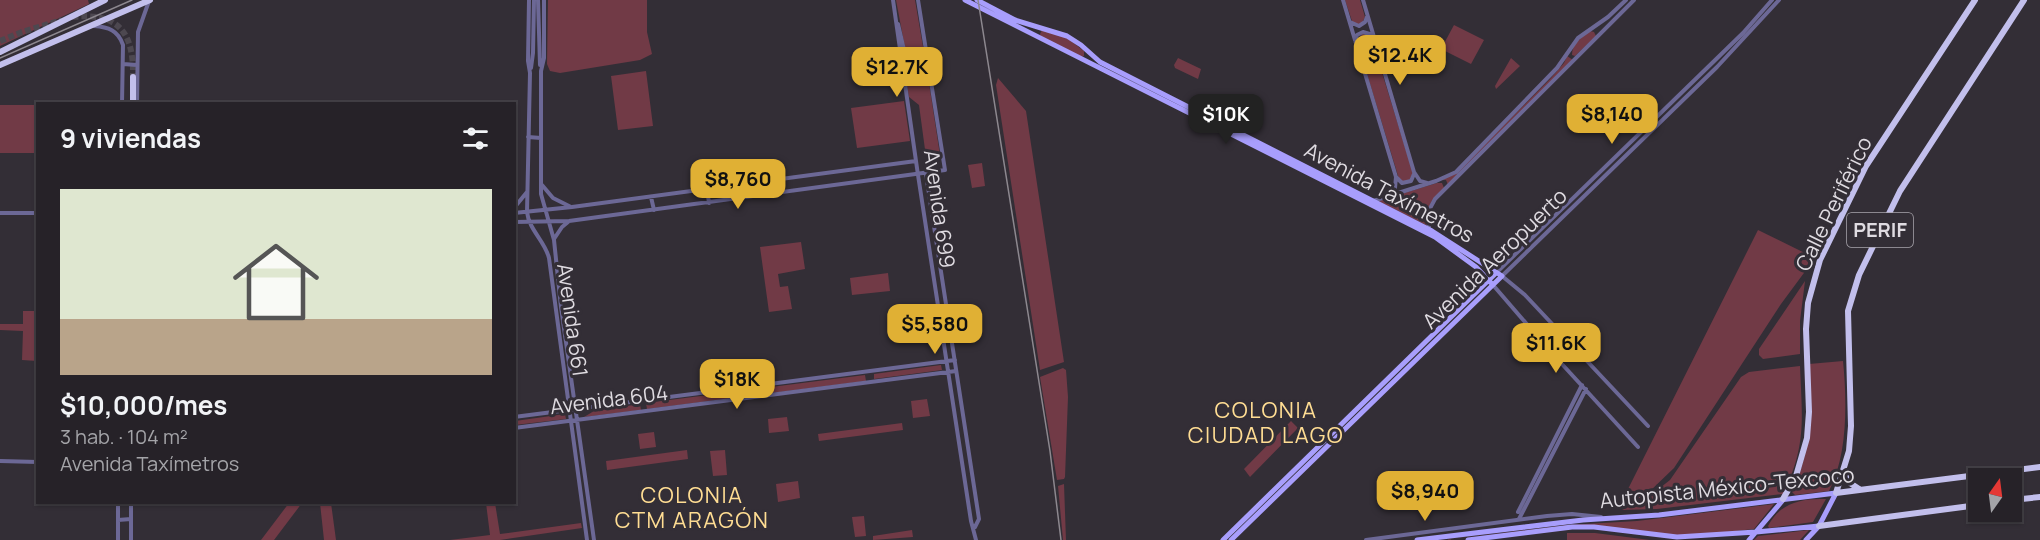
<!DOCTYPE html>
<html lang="es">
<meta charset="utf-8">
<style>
body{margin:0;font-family:Manrope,sans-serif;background:#2e2a30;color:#f1f3f6;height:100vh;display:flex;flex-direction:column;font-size:22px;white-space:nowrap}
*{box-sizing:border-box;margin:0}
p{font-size:20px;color:#a4a4a8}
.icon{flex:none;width:33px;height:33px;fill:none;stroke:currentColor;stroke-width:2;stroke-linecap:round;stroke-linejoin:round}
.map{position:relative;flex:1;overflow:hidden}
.drawer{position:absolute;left:36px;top:102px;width:480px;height:402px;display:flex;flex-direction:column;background:#262228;border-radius:0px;box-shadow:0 2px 4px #0004,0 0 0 2px #423f45}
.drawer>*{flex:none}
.needle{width:39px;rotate:14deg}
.fabs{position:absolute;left:1968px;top:468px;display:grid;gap:12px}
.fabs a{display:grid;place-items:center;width:54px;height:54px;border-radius:0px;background:#262228;box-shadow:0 2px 4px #0004,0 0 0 2px #423f45;font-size:30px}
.price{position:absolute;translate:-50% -51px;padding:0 14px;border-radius:12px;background:#e0b034;color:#111;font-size:20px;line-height:39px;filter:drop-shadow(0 2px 3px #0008)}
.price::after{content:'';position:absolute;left:50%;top:36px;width:18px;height:14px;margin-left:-9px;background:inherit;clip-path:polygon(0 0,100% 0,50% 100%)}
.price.active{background:#222;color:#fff}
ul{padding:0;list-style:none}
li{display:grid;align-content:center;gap:12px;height:318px;padding:0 24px}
li span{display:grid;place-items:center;height:186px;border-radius:0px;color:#555}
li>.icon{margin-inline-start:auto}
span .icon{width:108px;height:108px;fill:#fffc;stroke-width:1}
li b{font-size:26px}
h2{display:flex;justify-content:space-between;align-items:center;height:72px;padding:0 24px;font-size:26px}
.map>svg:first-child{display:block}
.green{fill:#713a46}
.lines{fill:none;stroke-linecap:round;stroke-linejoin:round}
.highway-tunnel{stroke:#4d4850;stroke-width:6;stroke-dasharray:6 3;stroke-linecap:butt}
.minor{stroke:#6c6896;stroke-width:4}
.major{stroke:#a89efc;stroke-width:5}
.highway{stroke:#c2bfec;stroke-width:6}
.rail{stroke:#8d888f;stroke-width:1.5}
.labels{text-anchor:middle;stroke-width:6;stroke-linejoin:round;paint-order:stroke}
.shield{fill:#332e36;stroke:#aba7ae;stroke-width:1.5}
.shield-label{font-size:20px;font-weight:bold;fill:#dfdbe1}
.street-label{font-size:21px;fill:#dfdbe1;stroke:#332e36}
.neighbourhood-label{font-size:22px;letter-spacing:1.5px;fill:#ffdd93;stroke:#332e36}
</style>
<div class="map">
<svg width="2040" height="540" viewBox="0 0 2040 540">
<rect width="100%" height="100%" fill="#332e36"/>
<path class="green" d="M0,0H88L89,4L0,46Z
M548,0H647V32L652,54L640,60L560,73L550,71L547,64Z
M896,0H915L927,70L913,73L909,69Z
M1345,0H1360L1365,17L1361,25L1353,24Z
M1454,25L1484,40L1471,64L1441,49Z
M1042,30L1067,38L1084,51V56L1081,57L1041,37L1040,34Z
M1590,31L1594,32L1596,36L1575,56L1572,55C1572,44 1581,37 1590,31Z
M1362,34H1369L1371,37L1413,173L1409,181L1403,182L1399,179L1357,41Z
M1567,56L1573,60L1448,185L1446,180H1442L1457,172L1550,79L1564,63Z
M1178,58L1201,69L1198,79L1175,68L1174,65Z
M1511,58L1520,66L1496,89L1495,86Z
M646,71L653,126L618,130L611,76Z
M998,78L1026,111L1064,362L1040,370L996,85Z
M929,83L940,155L926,157L919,105L909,97L907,86Z
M904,101L910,141L857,148L851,108Z
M0,105H37V117H35L34,153H0Z
M982,163L985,186L972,188L968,165Z
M1437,183H1442L1444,188C1431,202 1425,205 1428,226L1378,201Z
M1758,230L1815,258L1781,304L1674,468L1648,493L1636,500L1620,505Z
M801,242L805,269L778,274L780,287L788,286L792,309L769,312L760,247Z
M888,273L890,291L852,295L850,278Z
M1805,281L1800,321V354L1763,359L1759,355V349Z
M23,311H37V361L22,360L23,331L0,330V324H23Z
M1843,361C1847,401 1848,455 1829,491L1795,495L1792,492C1813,448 1809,412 1809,364Z
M941,365L942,370L874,379V374Z
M1800,366C1802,418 1807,445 1783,494L1657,509L1622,510L1647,498L1670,480L1741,377L1749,372Z
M1063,368L1066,370L1068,397L1065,477L1064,479L1057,480L1040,377Z
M865,375L866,381L772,393L771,387Z
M763,388L764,394L647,409L646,403Z
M927,399L930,416L913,418L911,401Z
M640,404L641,410L584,417L594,411Z
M565,414L566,419L515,425V421Z
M787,417L789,431L769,433L768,419Z
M1291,421L1298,428L1250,477L1244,469Z
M902,423L903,430L819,441L818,434Z
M654,432L656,447L640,449L638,434Z
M687,450L688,459L607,470L606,461Z
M725,450L727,475L713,476L710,451Z
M798,481L800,498L778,502L776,484Z
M1064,484L1066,540H1063L1058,486Z
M1826,499L1813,522L1769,528L1768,526C1780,503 1801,498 1826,499Z
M289,503H302L274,540H261Z
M320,503H331L336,540H324Z
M486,503H495L500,534L581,523L582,528L500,540H450L490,535Z
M1774,504L1754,529L1690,536L1564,526L1443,540L1568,525L1637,521Z
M864,516L866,536L855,537L852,517Z
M912,530L913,537L873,540V536Z
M1809,530L1800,540H1754L1758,536Z
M1567,533H1595L1650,540H1567Z"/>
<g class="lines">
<path class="highway-tunnel" d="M72,17C119,12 134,33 133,77
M0,41L22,32L62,20"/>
<path class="minor" d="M529,0L528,61L530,73L527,212C529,230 545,241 549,258L587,540
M538,0L540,65
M544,0V58L541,71V194L554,240L561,307L594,540
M893,0L918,175L971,521L976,540
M1343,0L1396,177L1395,188L1390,194
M1363,0L1414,172L1420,181L1427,183
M1350,22L1359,26L1365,22L1367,17
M898,24L909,72L914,74L925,72L928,66
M94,26C108,27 118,30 123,45L122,104
M1355,40L1357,35L1363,32L1373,35
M123,64L137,65
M531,68L533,53L534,0
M905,80L930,77
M137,104L138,32L149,1
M528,137L541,138
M926,174L979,519L975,527
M1396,177L1402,183L1411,181L1414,174
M542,185L553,198L571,207
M707,189L709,203
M651,197L654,210
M1373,201L1436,181L1456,172L1557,68L1578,38L1608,17L1626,0
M514,208L527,192
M0,213H38
M514,213L572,207L916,161
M514,222L569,221L945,170L918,0
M1429,229L1428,212L1435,199L1634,0
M554,239L562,227L568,222
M1496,273L1743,33L1772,0
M1493,285L1550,351L1638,447
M514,417L955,360
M1648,426L1525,295L1502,276L1717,67L1779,0
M514,428L956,371
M0,461L38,462
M1518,512L1582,385
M1519,519L1586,389
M118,520L131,519
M118,540V502
M131,540V502
M1366,540L1547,516L1572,514L1601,517"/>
<path class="major" d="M965,0L1435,237L1476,267L1493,285
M977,0L1015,20L1067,36L1081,45L1100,62L1432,231L1502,276L1231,540
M1223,540L1496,273
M1417,540L1583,520L1659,515L1836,493
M1468,540L1572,527H1594L1677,537L1756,532L1819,526
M1749,540L1783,500
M1806,540L1819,526L1836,493"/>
<path class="highway" d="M2024,0L1900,191L1859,275L1848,311L1851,426L1849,451L1836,493L2040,467
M0,52L105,0
M0,65L150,0
M133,104V77
M1845,470L1850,483L1859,489
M1783,499L1796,476L1807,438L1809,412L1806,329L1808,303L1820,260L1866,166L1975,0
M2012,500L2040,497
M1819,526L1978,505"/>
<path class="rail" d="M978,0L1050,451L1061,540
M0,58L132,0"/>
</g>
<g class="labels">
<rect class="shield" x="1847" y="213" width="66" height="34" rx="4.5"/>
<g class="shield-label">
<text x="1880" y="237">PERIF</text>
</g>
<g class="street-label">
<text transform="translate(1389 193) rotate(28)" y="7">Avenida Taxímetros</text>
<text transform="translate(1834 204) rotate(-64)" y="7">Calle Periférico</text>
<text transform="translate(939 209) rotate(82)" y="7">Avenida 699</text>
<text transform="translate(1495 259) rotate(-44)" y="7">Avenida Aeropuerto</text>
<text transform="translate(572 320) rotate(82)" y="7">Avenida 661</text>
<text transform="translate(609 400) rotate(-7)" y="7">Avenida 604</text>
<text transform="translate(1727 488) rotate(-6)" y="7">Autopista México-Texcoco</text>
</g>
<g class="neighbourhood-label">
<text x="1266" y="418">COLONIA<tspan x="1266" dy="25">CIUDAD LAGO</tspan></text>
<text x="692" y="503">COLONIA<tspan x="692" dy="25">CTM ARAGÓN</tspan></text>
</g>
</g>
</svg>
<div class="fabs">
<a><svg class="needle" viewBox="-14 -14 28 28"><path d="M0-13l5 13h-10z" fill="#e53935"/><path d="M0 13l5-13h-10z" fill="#a4a4a8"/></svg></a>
</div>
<b class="price" style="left:1400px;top:86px">$12.4K</b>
<b class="price" style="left:897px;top:98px">$12.7K</b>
<b class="price active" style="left:1226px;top:145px">$10K</b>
<b class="price" style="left:1612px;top:145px">$8,140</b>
<b class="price" style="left:738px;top:210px">$8,760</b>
<b class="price" style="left:935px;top:355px">$5,580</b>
<b class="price" style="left:1556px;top:374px">$11.6K</b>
<b class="price" style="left:737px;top:410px">$18K</b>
<b class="price" style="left:1425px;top:522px">$8,940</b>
<section class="drawer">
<h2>9 viviendas<svg class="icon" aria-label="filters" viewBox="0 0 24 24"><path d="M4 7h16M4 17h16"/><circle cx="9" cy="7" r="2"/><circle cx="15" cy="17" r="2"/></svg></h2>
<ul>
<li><span style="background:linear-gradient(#dfe7d0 70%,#b9a48a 0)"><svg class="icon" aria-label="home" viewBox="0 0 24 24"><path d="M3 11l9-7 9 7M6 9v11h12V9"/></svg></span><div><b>$10,000/mes</b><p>3 hab. · 104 m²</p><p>Avenida Taxímetros</p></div></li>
</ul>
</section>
</div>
